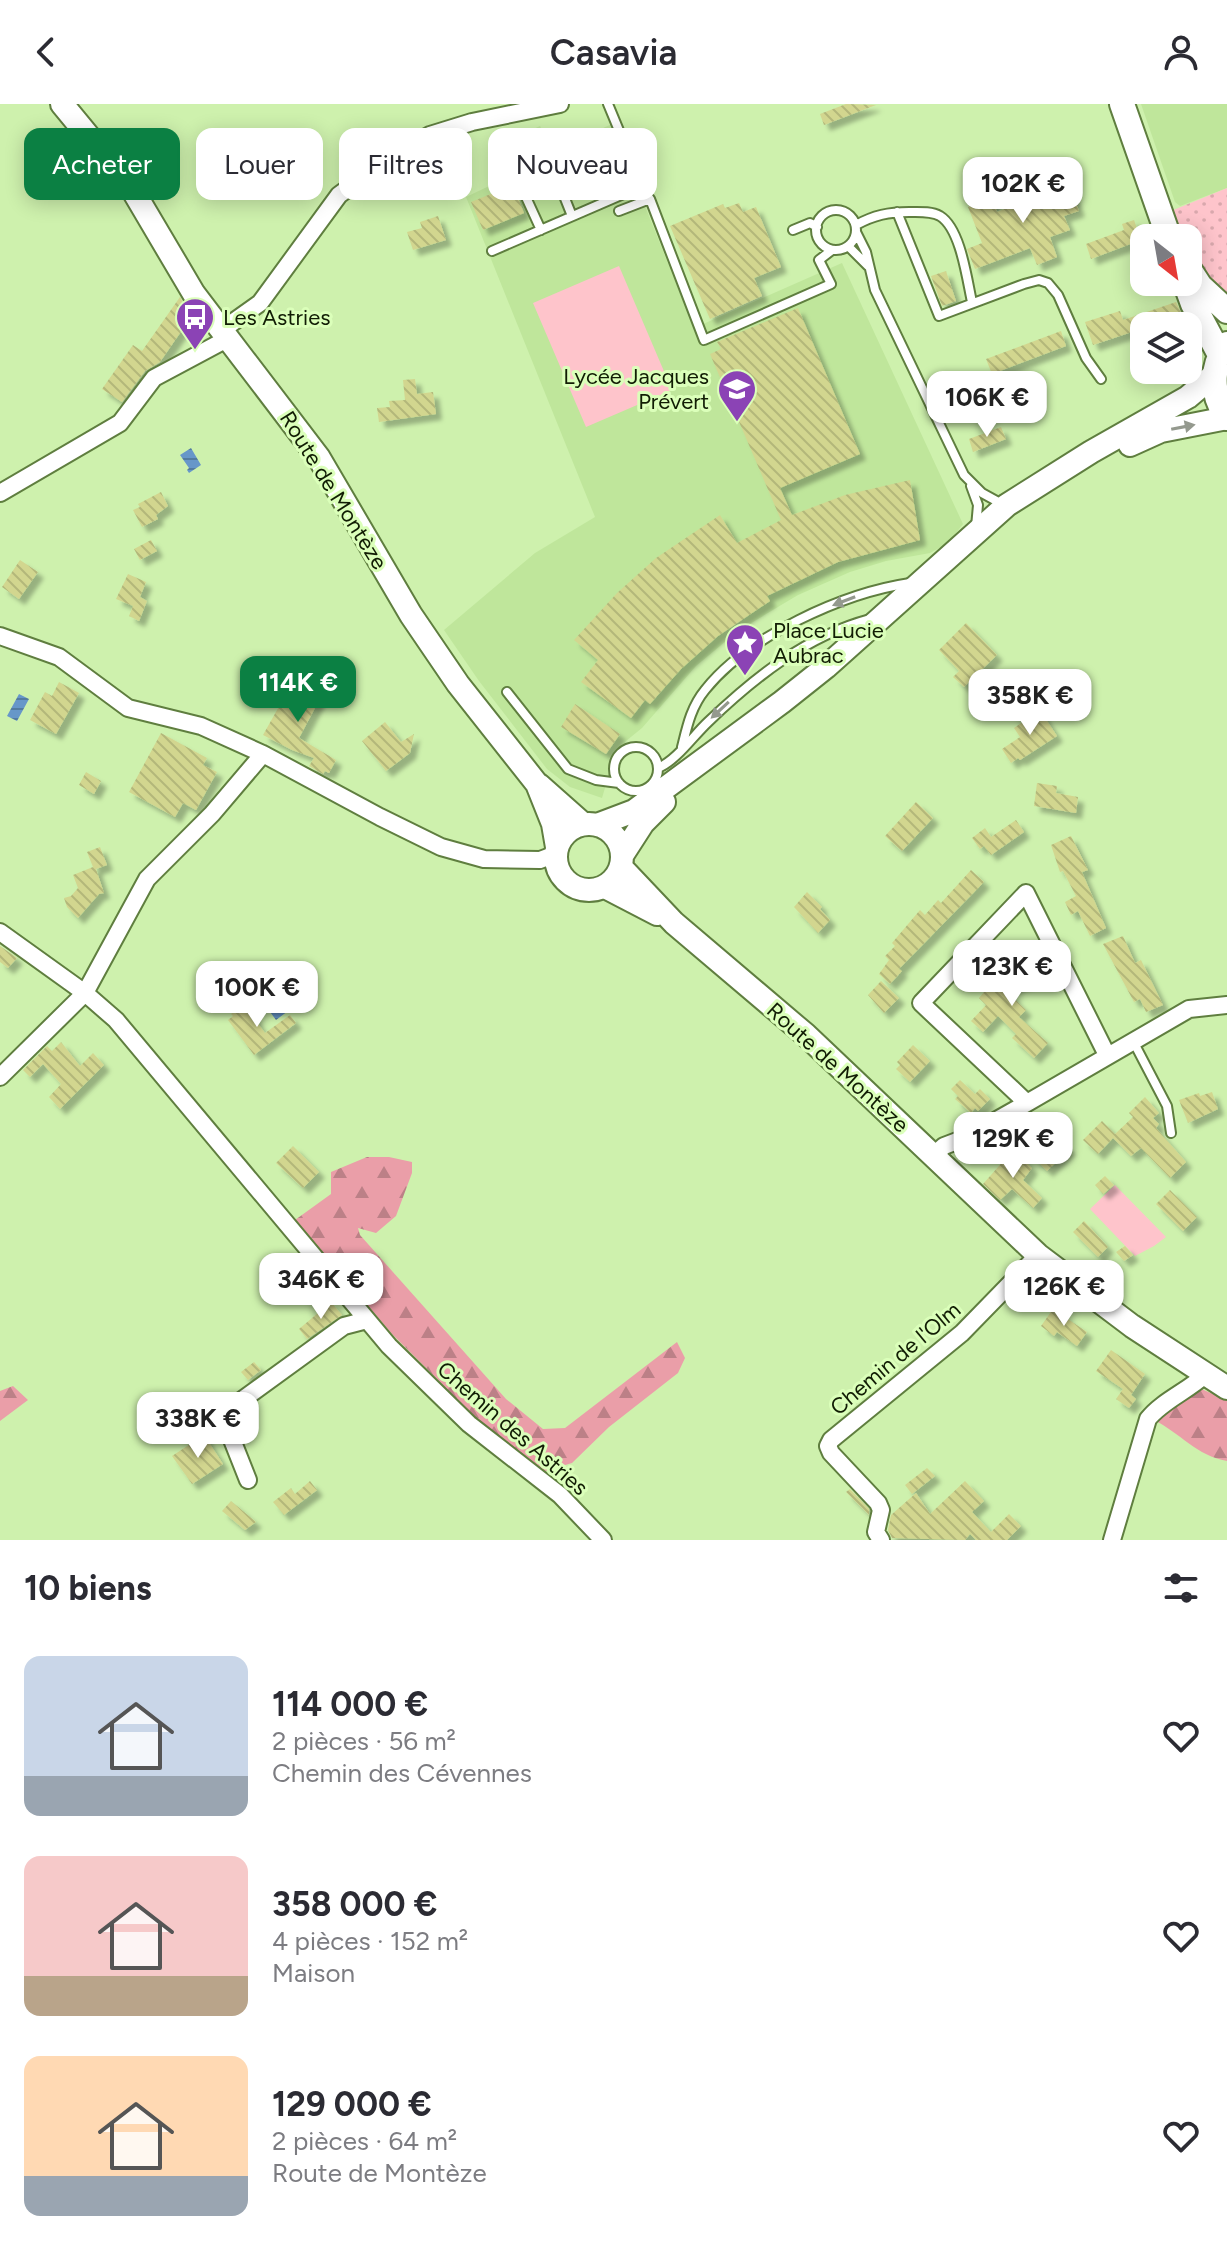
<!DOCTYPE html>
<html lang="fr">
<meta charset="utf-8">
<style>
body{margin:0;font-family:Figtree,sans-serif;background:#f2f2f3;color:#2b2b33;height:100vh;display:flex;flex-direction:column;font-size:30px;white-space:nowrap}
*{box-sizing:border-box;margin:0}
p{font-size:26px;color:#7c7c81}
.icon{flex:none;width:44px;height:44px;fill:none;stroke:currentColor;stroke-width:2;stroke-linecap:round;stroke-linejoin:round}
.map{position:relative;height:1436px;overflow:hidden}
.panel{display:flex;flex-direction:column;background:#fff;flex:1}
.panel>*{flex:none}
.top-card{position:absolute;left:24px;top:24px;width:800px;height:72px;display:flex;gap:16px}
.needle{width:52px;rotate:149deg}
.fabs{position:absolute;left:1130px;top:120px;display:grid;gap:16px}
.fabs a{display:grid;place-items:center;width:72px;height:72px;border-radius:16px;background:#fff;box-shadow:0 4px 20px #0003;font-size:40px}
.price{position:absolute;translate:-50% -68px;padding:0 18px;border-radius:16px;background:#fff;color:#222;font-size:26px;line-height:52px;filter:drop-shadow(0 2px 4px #0008)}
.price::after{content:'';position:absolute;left:50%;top:48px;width:24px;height:18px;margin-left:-12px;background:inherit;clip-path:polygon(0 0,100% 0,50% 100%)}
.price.active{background:#0b8043;color:#fff}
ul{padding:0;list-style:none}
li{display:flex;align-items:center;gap:24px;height:200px;padding:0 24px}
li span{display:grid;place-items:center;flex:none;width:224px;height:160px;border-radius:16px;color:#555}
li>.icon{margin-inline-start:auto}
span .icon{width:96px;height:96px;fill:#fffc;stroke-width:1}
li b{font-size:34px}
h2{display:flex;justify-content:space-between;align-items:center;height:96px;padding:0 24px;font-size:34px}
.tag{padding:0 28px;border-radius:16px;background:#fff;box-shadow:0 4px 20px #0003;font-size:28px;line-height:72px}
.tag.active{background:#0b8043;color:#fff}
header{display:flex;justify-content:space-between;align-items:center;height:104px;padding:0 24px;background:#fff;font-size:36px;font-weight:600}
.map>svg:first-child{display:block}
.built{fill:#bfe69b}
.grass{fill:url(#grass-dots)}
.forest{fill:url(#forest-firs)}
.pitch{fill:#fec4cb}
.water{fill:url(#water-rules)}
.building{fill:url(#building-back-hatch);filter:url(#shadow)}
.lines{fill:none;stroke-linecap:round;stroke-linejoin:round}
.lane-casing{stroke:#5f7e3f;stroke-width:12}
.street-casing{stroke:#5f7e3f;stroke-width:20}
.secondary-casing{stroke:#5f7e3f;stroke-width:26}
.primary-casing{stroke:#5f7e3f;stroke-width:28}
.lane{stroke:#fff;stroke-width:8}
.street{stroke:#fff;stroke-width:16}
.secondary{stroke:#fff;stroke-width:22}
.primary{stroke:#fff;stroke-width:24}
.oneway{fill:#94998e}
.labels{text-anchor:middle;stroke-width:6;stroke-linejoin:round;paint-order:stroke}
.poi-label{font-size:22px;fill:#111d04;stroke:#dbffba;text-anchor:start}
.street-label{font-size:22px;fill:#111d04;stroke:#dbffba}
</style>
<header><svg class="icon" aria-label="back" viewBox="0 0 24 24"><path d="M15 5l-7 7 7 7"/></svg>Casavia<svg class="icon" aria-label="person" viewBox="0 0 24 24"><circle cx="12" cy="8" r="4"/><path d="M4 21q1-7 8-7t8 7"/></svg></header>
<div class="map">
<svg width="1227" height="1436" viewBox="0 0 1227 1436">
<defs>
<pattern id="grass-dots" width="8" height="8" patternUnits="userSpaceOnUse" patternTransform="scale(2)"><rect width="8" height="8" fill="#fec4cb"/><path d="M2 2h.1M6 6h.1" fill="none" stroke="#d9a8ad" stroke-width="1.8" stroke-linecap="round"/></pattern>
<pattern id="forest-firs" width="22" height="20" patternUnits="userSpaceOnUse" patternTransform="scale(2)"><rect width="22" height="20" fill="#ea9ea8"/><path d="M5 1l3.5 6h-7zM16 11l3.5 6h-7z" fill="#bc8087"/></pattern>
<pattern id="water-rules" width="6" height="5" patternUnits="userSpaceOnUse" patternTransform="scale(2)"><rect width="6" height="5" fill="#6797c9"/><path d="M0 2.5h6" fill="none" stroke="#537ba1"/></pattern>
<pattern id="building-back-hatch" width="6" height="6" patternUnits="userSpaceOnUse" patternTransform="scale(2)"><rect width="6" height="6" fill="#d2d68f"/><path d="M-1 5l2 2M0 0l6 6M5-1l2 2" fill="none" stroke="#b3b77a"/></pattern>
<filter id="shadow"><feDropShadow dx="6" dy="6" stdDeviation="2" flood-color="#0004"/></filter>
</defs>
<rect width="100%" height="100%" fill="#cef1ad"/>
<path class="built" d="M1141,0H1227V84L1180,102L1175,98Z
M612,20L694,224L842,159L963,420L948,439L930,449L886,457L850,468L798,491L738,527L696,562L642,624L626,637L613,657L602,694L570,683L547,665L479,577L444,526L535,449L595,413L466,93L506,74L492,44L540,22L552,47Z"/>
<path class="grass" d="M1227,84V189C1206,169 1188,166 1188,134H1182L1171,107Z"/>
<path class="forest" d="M367,1053H389L412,1058V1069L396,1112L376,1129L358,1124L360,1131L506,1295L543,1325L565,1324L677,1238L685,1254L678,1269L609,1323L572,1359L542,1368L477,1315L392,1230L295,1116L331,1090V1068Z
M13,1282L28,1296L0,1317V1287Z
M1199,1284L1227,1296V1357C1197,1352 1180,1329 1154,1316Z"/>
<path class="pitch" d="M619,162L672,286L586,323L533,199Z
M1115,1081L1166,1133L1154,1142L1135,1152L1090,1105Z"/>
<path class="water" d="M191,344L201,361L189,369L187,366L189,364L180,351Z
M19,590L29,595L17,617L7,612Z
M269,881L288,907L276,916L257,890Z"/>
<path class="building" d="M846,0L876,1L824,21L820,10Z
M524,32L527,38L540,33L550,54L508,71L499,50L513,45L510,38Z
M601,40L604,46L617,41L626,62L584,80L582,73L568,79L559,58Z
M1062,64L1079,107L1064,112L1070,126L1050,133L1057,153L1037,161L1030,144L975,165L967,145L982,139L968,103L992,94L997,108L1054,85L1048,69Z
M513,81L524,109L483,126L471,98Z
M739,99L743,108L756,103L781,163L754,174L762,192L710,215L670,122L723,100L725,104Z
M438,112L446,136L413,146L407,128L422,124L420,118Z
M1134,116L1141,136L1091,155L1086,140L1124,126L1122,120Z
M946,167L956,197L942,202L931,172Z
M180,193L191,213L160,258L145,267L122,298L102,285L133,241L142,247Z
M1176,198L1185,217L1170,222H1167L1165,218L1144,222V230L1134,234L1132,228L1093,241L1085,218L1120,207L1123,216Z
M798,204L860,350L780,384L792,411L845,391L910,376L920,436L838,458L767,492L770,497L718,532L681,565L650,600L645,596L631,614L581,578L598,556L574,536L617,489L656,454L720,411L737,439L781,416L710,250L721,245L717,238Z
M1061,227L1066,242L992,270L986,255Z
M415,275L417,290L433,288L436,310L379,318L377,304L390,303L389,297L405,296L403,276Z
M1001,323L1006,335L973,348L969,335Z
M161,388L168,402L156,411L158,415L142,423L133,406L140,403L138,400Z
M151,436L157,447L140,456L134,445Z
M20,456L38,468L19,495L2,483Z
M128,470L146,478L140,493L147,497L139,517L129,512L133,502L116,495Z
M966,519L997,551L964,583L953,573L959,567L939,546Z
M295,574L323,589L299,634L336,656L329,669L325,667L323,670L309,662L314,654L292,646L263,631Z
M59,578L79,589L56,630L30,616L45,588L52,592Z
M575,600L620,630L606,650L561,623Z
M1040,606L1057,632L1020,656L1018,654L1011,659L1002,645L1020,633L1014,624Z
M385,618L401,638L414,630L410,649L386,667L362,637Z
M161,629L207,654L203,661L217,668L196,706L183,699L175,713L129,688Z
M86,668L101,677L94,690L79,681Z
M1037,679L1057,682L1056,689L1078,693L1076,709L1034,702Z
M916,698L933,714L902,747L885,732Z
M1016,716L1024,728L991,751L984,742L980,745L972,734L985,724L991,733Z
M1071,732L1088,766L1082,768L1106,824L1090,832L1078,807L1071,811L1065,798L1076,792L1063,767L1060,768L1051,741Z
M100,743L107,761L96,765L104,789L99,790L78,814L67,803L64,794L71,792L78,784L73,771L93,763L87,748Z
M971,766L984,778L899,865L902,867L890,880L879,870L889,856L885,852L895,842L892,839L920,806L925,811L938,796L941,799Z
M807,788L822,803L820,805L830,816L818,829L794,803Z
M1123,832L1135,859L1141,856L1163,901L1146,908L1140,895L1134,898L1103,840Z
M0,842L17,854L8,864L0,858Z
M1029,851L1042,863L1027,879L1004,885L1026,906L1019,913L1048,939L1034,954L1012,934L1016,930L998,912L983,928L971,917L986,901L979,894L989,882L993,887L1010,870L1008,865L1018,863Z
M881,877L899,894L884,909L868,891Z
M244,900L265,929L290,911L296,919L254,951L228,916L233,912L231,910Z
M61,938L80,962L93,949L104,961L60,1005L49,993L61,980L43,960L30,973L23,966L47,942L52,947Z
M913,941L930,957L910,978L896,965L900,961L897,958Z
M960,976L975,990L980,985L990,995L978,1007L975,1004L971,1009L955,995L958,992L951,985Z
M1212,988L1218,1005L1188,1019L1179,996L1199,989L1200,992Z
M1145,993L1159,1009L1153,1014L1159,1020L1156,1024L1186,1058L1170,1074L1141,1044L1131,1052L1113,1034L1098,1050L1083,1036L1102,1017L1115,1030L1133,1013L1129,1009Z
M1056,1031L1070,1045L1047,1067L1033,1053Z
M293,1042L319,1068L303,1084L276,1059Z
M1014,1045L1032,1064L1023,1076L1042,1094L1033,1104L1012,1085L1000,1096L983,1080Z
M1105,1072L1114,1081L1103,1090L1095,1081Z
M1170,1086L1197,1113L1183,1127L1156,1100Z
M1084,1117L1108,1143L1098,1153L1073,1128Z
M1125,1142L1133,1151L1124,1157L1116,1148Z
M331,1198L342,1211L307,1235L299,1225Z
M1053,1205L1087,1228L1077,1242L1057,1228L1054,1232L1041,1222Z
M1111,1246L1145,1270L1131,1291L1136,1295L1129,1304L1116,1295L1123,1285L1096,1267Z
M254,1258L261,1266L248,1276L241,1268Z
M204,1331L223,1360L192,1380L172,1352Z
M927,1364L935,1372L912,1390L905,1381Z
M310,1377L317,1386L284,1411L273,1398L291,1384L295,1390Z
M965,1377L984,1397L972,1408L991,1428L1009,1410L1021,1422L1007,1436H976L970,1430L965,1436L892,1434L888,1426L891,1411L916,1389L930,1410Z
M850,1385L869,1405V1411L846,1388Z
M231,1397L256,1418L245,1426L222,1407Z"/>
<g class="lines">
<defs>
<path id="lane" d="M816 126a20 20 0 1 1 40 0a20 20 0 1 1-40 0Z
M619,107L650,95L704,236L831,180L819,156L832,146
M897,108L939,212L1024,180L1039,176L1048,179L1058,191L1086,254L1101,275
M856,121C874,111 889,108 909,108C919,108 931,107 940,112C961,125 967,176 972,198
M541,126L525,91L558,77L572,112
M793,126L810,119L817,123
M856,128L866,148L875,186L964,371L982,389L1002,400
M848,142L868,162
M492,147L642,82L608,0
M971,382L978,401L976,423
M507,588L568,665L596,676L619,679
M682,643C687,623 691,603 705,586C748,532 843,489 910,479
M614 665a22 22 0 1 1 44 0a22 22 0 1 1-44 0Z
M658,664C677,656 693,632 708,618C754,574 806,532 870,515
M1133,937L1167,1002L1171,1029"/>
<path id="street" d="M222,226L260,199L339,91L392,52L430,31L472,18L560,0
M0,389L120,319L154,274L227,235
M0,532L59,553L128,604L201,622L263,650L380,713L441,743L484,755L540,756L556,750
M0,828L85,889L116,916L389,1242L469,1320L560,1391L603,1436
M0,973L85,889L147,775L212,710L263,650
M1027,999L921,899L1026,789L1107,951
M934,1051L944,1042L965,1034L1027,999L1189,905L1227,901
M248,1376L229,1328L231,1304L344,1222L367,1216
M881,1436L876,1428L881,1406L878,1399L831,1349L828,1342L831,1336L962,1229L1038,1151
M1112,1436L1148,1315C1162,1297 1188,1287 1206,1270"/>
<path id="secondary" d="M62,0L132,85L194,190L319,354L411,511L458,580L537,680L553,720L557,743
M1130,341L1161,327L1227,314
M539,681L583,720
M556 753a33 33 0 1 1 66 0a33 33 0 1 1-66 0Z
M597,721L634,707L782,598L826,563L1007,401L1091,348L1188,293L1214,271
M623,750L643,719L664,698
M621,763L674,819L806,931L1038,1151L1132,1222L1227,1284
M605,783L657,810"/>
<path id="primary" d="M1122,0L1169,134
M1189,165L1200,182L1227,207
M1185,178L1193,200L1220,251
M1227,240C1210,265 1211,289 1227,314"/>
</defs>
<use href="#lane" class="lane-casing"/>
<use href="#street" class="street-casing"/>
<use href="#secondary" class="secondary-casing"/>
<use href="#primary" class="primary-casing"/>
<use href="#lane" class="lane"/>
<use href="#street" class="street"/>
<use href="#secondary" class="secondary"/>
<use href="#primary" class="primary"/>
</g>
<defs><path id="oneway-solid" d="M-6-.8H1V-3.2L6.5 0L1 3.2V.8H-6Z" transform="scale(2)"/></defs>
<g class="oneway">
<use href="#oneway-solid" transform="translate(1183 323) rotate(-11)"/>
<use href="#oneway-solid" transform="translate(844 497) rotate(159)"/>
<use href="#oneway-solid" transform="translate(720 606) rotate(137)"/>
</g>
<defs>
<symbol id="bus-pin" viewBox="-11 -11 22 30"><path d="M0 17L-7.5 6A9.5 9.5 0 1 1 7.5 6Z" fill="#8b43b5" stroke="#dbffba"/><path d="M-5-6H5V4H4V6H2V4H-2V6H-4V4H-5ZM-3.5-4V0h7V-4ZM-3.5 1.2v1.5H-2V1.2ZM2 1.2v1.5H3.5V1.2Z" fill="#fff"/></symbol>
<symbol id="school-pin" viewBox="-11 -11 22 30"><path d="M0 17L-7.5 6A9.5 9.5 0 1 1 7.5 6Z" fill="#8b43b5" stroke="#dbffba"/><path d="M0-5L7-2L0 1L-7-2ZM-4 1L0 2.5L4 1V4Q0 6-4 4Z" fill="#fff"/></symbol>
<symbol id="sight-pin" viewBox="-11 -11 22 30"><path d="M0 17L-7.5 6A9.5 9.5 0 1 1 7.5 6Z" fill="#8b43b5" stroke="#dbffba"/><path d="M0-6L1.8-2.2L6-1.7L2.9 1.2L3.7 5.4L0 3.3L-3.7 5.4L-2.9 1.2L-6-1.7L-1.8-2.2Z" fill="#fff"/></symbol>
</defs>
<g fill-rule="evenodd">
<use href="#bus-pin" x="173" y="191" width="44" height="60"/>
<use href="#school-pin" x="715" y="263" width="44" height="60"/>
<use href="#sight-pin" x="723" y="517" width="44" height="60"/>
</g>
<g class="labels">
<g class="poi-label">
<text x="223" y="221">Les Astries</text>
<text x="709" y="280" text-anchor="end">Lycée Jacques<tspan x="709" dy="25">Prévert</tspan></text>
<text x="773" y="534">Place Lucie<tspan x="773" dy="25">Aubrac</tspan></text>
</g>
<g class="street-label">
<text transform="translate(334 386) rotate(58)" y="8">Route de Montèze</text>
<text transform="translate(838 963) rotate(42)" y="8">Route de Montèze</text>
<text transform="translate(895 1254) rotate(-40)" y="8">Chemin de l'Olm</text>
<text transform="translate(513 1324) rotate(41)" y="8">Chemin des Astries</text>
</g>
</g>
</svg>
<div class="fabs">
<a><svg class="needle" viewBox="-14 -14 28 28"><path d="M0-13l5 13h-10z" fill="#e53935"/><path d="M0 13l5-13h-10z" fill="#7c7c81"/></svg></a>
<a><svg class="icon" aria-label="layers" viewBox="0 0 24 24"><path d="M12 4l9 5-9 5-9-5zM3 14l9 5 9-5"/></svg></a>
</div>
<b class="price" style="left:1023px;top:121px">102K €</b>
<b class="price" style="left:987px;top:335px">106K €</b>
<b class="price active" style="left:298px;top:620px">114K €</b>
<b class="price" style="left:1030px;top:633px">358K €</b>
<b class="price" style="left:1012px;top:904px">123K €</b>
<b class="price" style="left:257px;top:925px">100K €</b>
<b class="price" style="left:1013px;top:1076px">129K €</b>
<b class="price" style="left:321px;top:1217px">346K €</b>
<b class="price" style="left:1064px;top:1224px">126K €</b>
<b class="price" style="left:198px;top:1356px">338K €</b>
<div class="top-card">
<a class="tag active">Acheter</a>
<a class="tag">Louer</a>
<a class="tag">Filtres</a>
<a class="tag">Nouveau</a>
</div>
</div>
<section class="panel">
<h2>10 biens<svg class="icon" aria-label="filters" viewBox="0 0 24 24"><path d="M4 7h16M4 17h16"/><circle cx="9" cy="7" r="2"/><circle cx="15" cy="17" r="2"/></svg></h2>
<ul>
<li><span style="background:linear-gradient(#c9d6e8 75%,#9aa5b1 0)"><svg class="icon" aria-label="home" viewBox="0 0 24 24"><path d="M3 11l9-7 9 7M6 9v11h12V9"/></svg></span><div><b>114 000 €</b><p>2 pièces · 56 m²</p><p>Chemin des Cévennes</p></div><svg class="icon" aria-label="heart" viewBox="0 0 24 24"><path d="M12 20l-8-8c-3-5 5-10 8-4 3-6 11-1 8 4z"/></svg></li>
<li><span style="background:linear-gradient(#f6c9c9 75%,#b9a48a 0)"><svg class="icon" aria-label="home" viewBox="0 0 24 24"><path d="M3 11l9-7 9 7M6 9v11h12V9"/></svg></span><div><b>358 000 €</b><p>4 pièces · 152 m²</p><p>Maison</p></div><svg class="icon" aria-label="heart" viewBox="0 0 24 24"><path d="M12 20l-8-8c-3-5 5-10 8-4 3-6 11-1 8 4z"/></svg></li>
<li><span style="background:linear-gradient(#ffd9b3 75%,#9aa5b1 0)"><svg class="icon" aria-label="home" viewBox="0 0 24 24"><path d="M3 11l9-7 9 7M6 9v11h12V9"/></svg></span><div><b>129 000 €</b><p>2 pièces · 64 m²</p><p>Route de Montèze</p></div><svg class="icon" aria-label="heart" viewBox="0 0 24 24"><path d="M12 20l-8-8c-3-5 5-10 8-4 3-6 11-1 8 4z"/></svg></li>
</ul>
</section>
